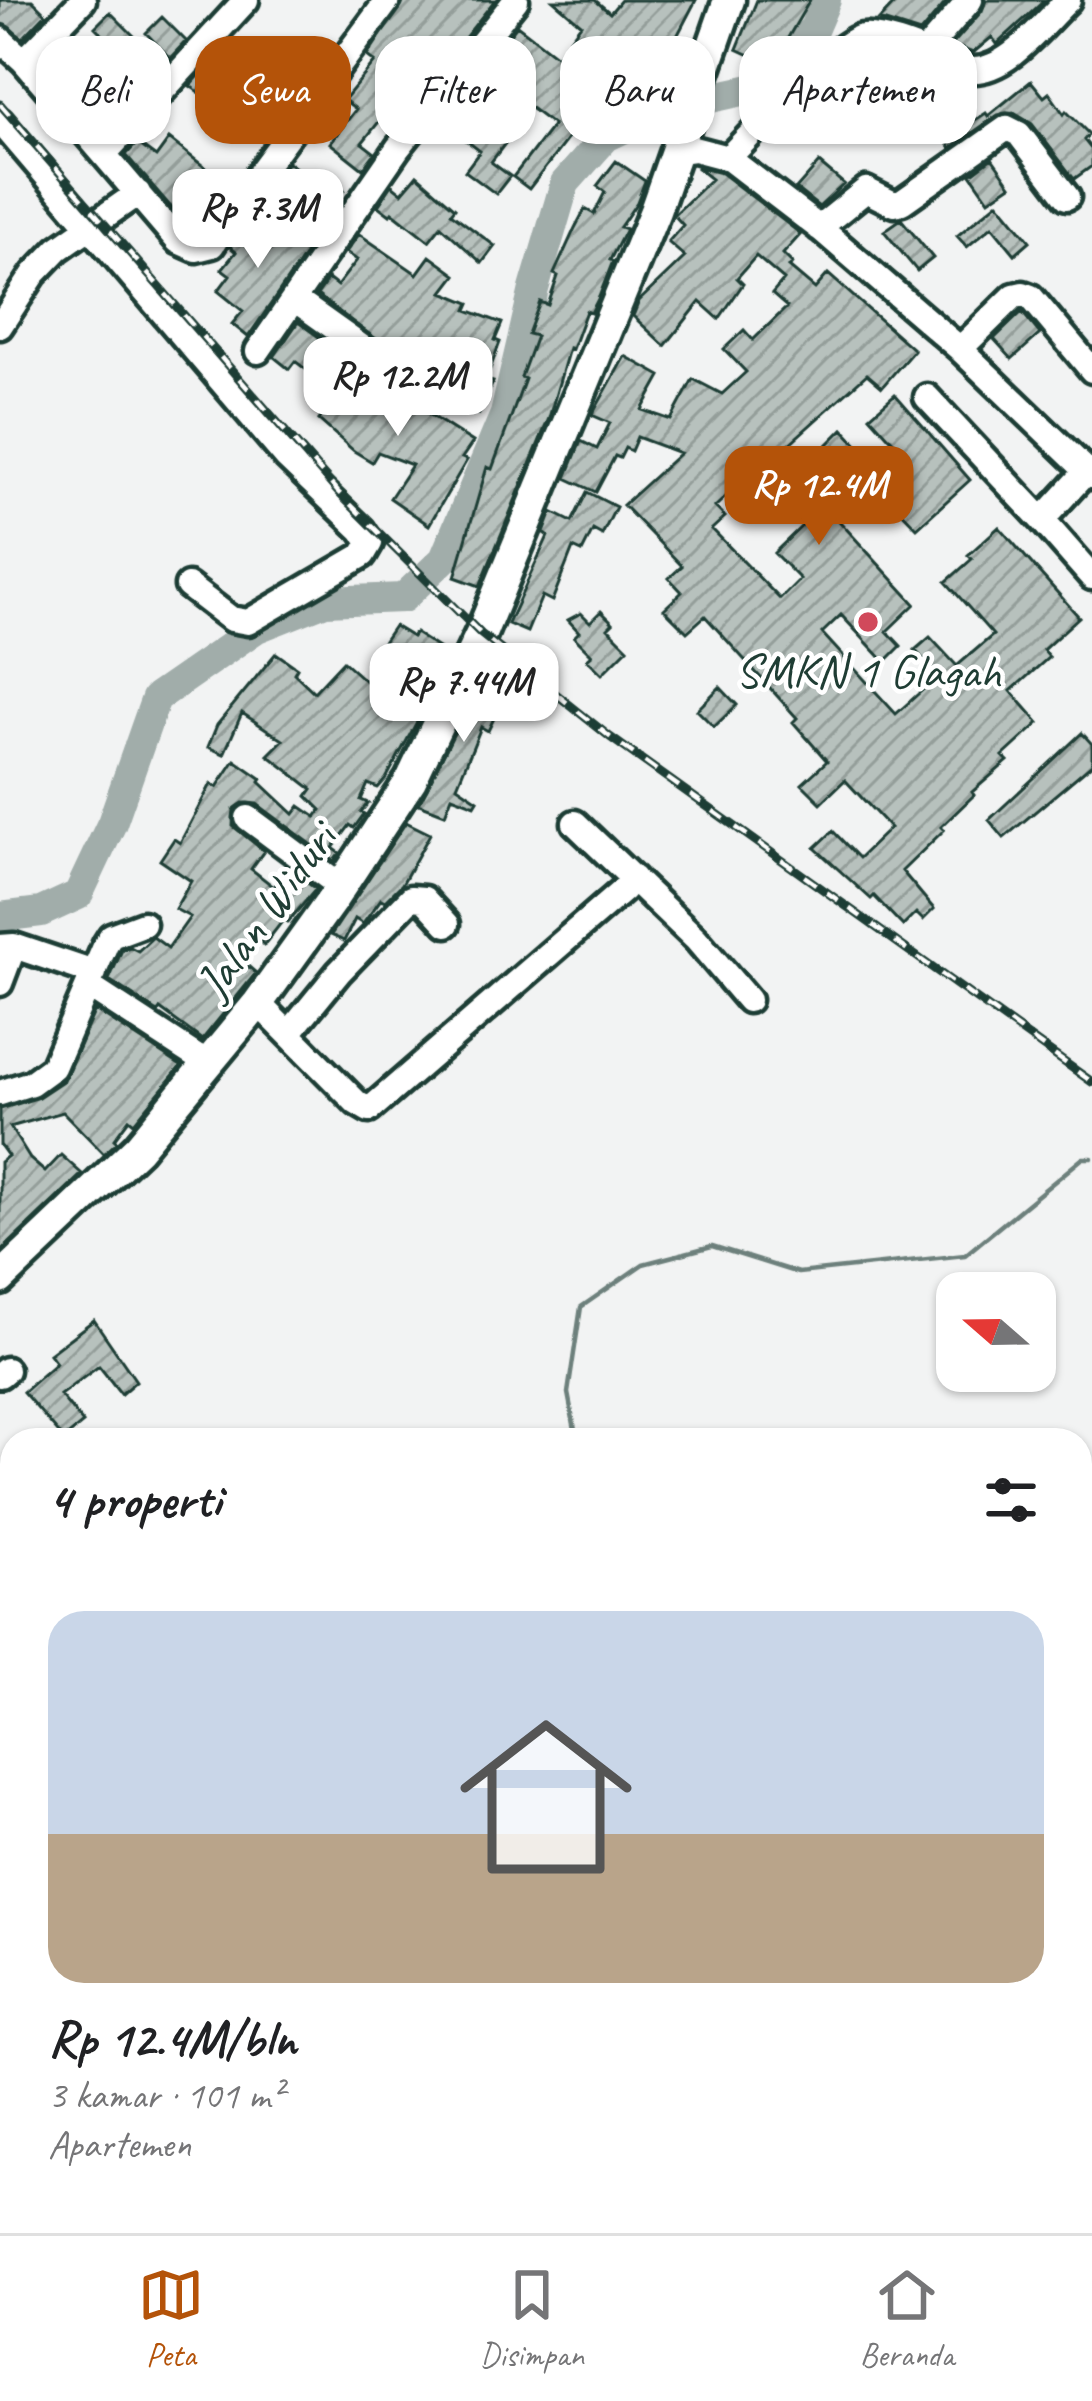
<!DOCTYPE html>
<html lang="id">
<meta charset="utf-8">
<style>
body{margin:0;font-family:Caveat,sans-serif;background:#f6f6f6;color:#202124;height:100vh;display:flex;flex-direction:column;font-size:45px;white-space:nowrap}
*{box-sizing:border-box;margin:0}
p{font-size:39px;color:#757577}
.icon{flex:none;width:66px;height:66px;fill:none;stroke:currentColor;stroke-width:2;stroke-linecap:round;stroke-linejoin:round}
.map{position:relative;flex:1;overflow:hidden}
.sheet{position:absolute;left:0px;top:1428px;width:1092px;height:807px;display:flex;flex-direction:column;background:#fff;border-radius:36px 36px 0 0;box-shadow:0 3px 9px #0004}
.sheet>*{flex:none}
.guide{position:absolute;left:36px;top:36px;width:1020px;height:108px;display:flex;gap:24px}
.needle{width:78px;rotate:290deg}
.fabs{position:absolute;left:936px;top:1272px;display:grid;gap:24px}
.fabs a{display:grid;place-items:center;width:120px;height:120px;border-radius:24px;background:#fff;box-shadow:0 3px 9px #0004;font-size:60px}
.price{position:absolute;translate:-50% -102px;padding:0 27px;border-radius:24px;background:#fff;color:#222;font-size:39px;line-height:78px;filter:drop-shadow(0 3px 6px #0008)}
.price::after{content:'';position:absolute;left:50%;top:72px;width:36px;height:27px;margin-left:-18px;background:inherit;clip-path:polygon(0 0,100% 0,50% 100%)}
.price.active{background:#b45309;color:#fff}
ul{padding:0;list-style:none}
li{display:grid;align-content:center;gap:24px;height:636px;padding:0 48px}
li+li{border-top:3px solid #e0e0e0}
li span{display:grid;place-items:center;height:372px;border-radius:36px;color:#555}
li>.icon{margin-inline-start:auto}
span .icon{width:216px;height:216px;fill:#fffc;stroke-width:1}
li b{font-size:51px}
h2{display:flex;justify-content:space-between;align-items:center;height:144px;padding:0 48px;font-size:51px}
.pill{padding:0 42px;border-radius:36px;background:#fff;box-shadow:0 3px 9px #0004;font-size:42px;line-height:108px}
.pill.active{background:#b45309;color:#fff}
.menu{display:flex;justify-content:space-around;align-items:center;height:168px;border-top:3px solid #e0e0e0;background:#fff;font-size:33px;color:#757577}
.menu a{display:grid;justify-items:center;gap:6px}
.menu .active{color:#b45309}
.map>svg:first-child{display:block}
.lines{fill:none;stroke-linecap:round;stroke-linejoin:round}
.stream{stroke:#6d807b;stroke-width:4.5}
.river{stroke:#a1adaa;stroke-width:30}
.building{fill:url(#building-hatch);stroke:#1f3d34;stroke-width:3}
.minor-casing{stroke:#1f3d34;stroke-width:33}
.major-casing{stroke:#1f3d34;stroke-width:39}
.minor{stroke:#fff;stroke-width:24}
.major{stroke:#fff;stroke-width:30}
.rail-casing{stroke:#1f3d34;stroke-width:9}
.rail{stroke:#fff;stroke-width:4.5;stroke-dasharray:14;stroke-linecap:butt}
.poi-dot{fill:#d1495b;stroke:#fff;stroke-width:4.5}
.labels{text-anchor:middle;stroke-width:9;stroke-linejoin:round;paint-order:stroke}
.poi-label{font-size:48px;fill:#1f3d34;stroke:#fff}
.street-label{font-size:48px;fill:#1f3d34;stroke:#fff}
</style>
<div class="map">
<svg width="1092" height="2233" viewBox="0 0 1092 2233">
<defs>
<pattern id="building-hatch" width="6" height="6" patternUnits="userSpaceOnUse" patternTransform="scale(3)"><rect width="6" height="6" fill="#b7c1bd"/><path d="M-1 1l2-2M0 6l6-6M5 7l2-2" fill="none" stroke="#949e9a"/></pattern>
</defs>
<rect width="100%" height="100%" fill="#f2f3f3"/>
<filter id="ink" filterUnits="userSpaceOnUse"><feTurbulence type="fractalNoise" baseFrequency=".00833" numOctaves="2"/><feDisplacementMap in="SourceGraphic" scale="24" xChannelSelector="R" yChannelSelector="G"/><feConvolveMatrix kernelMatrix="1 2 1 2 8 2 1 2 1" color-interpolation-filters="sRGB"/></filter>
<g filter="url(#ink)">
<g class="lines">
<path class="stream" d="M577,1440L568,1393L581,1307L643,1264L712,1246L798,1273L965,1255L1083,1158H1092
M0,1980L12,1970"/>
<path class="river" d="M0,917L41,912L78,895L112,823L156,698L257,628L325,601L403,598L444,559L505,414L534,289L565,183L606,137L670,107L751,89L773,74L814,28L826,0"/>
</g>
<path class="building" d="M0,0H32L46,14L23,38L0,23Z
M404,0H495L401,118L389,109L362,143L375,153L363,169L330,143L356,109L344,100L375,62L367,56Z
M553,0H595L610,13L621,0H696L673,44L688,58L678,86L667,99L660,93L645,108L631,95L601,125L588,112L529,189L513,177L553,125L504,88L510,79L488,62L517,25L557,56L581,24Z
M757,0H810L772,65L737,49Z
M898,0H948L920,33L879,20Z
M986,0H1045L997,44L992,37L973,53L952,45L982,11Z
M110,12L136,38L121,53L95,27Z
M162,17L186,41L170,58L146,33Z
M206,68L233,87L219,106L190,86Z
M67,74L85,92L104,74L116,85L99,102L115,118L104,129L61,79Z
M1031,81L1044,97L1049,93L1064,114L1066,111L1089,134L1084,140L1092,150V166L1074,179L1032,124L1014,113L998,115L951,148L931,119L943,111L947,116L961,106L972,122L986,113L988,116Z
M454,104L488,130L496,119L513,133L491,162L510,176L496,194L465,171L480,151L441,121Z
M169,139L230,187L217,207L201,195L183,221L126,155L137,143L156,157Z
M992,158L1011,185L989,200L971,174Z
M616,161L645,181L637,202L620,227L626,229L610,260L613,261L599,297L591,313L586,311L572,349L569,348L549,418L480,586L455,577L487,467L492,469L525,379L521,377L536,336L528,334L540,302L548,305L558,276L554,274L575,228L585,209L594,214L605,192L597,186Z
M288,162L313,181L321,171L344,190L329,210L333,213L324,226L286,196L289,193L274,181Z
M819,163L844,184L819,207L796,189Z
M696,167L721,173L801,234L783,254L792,263L789,267L815,289L828,274L914,350L882,387L867,374L758,472L755,469L715,507L725,517L712,529L780,599L800,579L774,553L807,521L802,516L819,499L915,604L887,631L901,646L885,662L841,615L822,633L896,714L938,676L915,650L930,637L957,666L993,635L946,582L972,559L968,555L999,527L1079,617L1043,650L1049,657L1011,691L1039,723L1003,756L1008,761L972,792L974,795L941,827L944,830L902,871L934,909L923,920L916,913L903,926L874,896L871,899L815,848L833,831L859,858L890,828L845,780L821,803L802,784L827,761L793,722L797,718L705,616L687,632L664,609L682,592L669,578L682,566L623,505L680,453L637,437L631,451L625,448L620,458L615,456L596,492L566,478L581,441L597,449L610,423L592,415L625,356L661,376L642,410L671,420L693,379L722,394L746,372L724,349L744,330L753,340L787,307L772,294L784,280L756,256L737,278L743,284L719,319L700,302L665,346L633,316L639,301L685,257L668,242L683,225L674,215L711,179Z
M417,175L455,208L451,213L495,246L482,263L441,226L429,241L392,212L390,215L378,206L392,185L402,193Z
M998,202L1030,241L1015,254L992,226L967,247L957,236Z
M252,213L306,253L248,337L232,324L243,311L218,291L230,275L222,269L236,252L230,247Z
M901,219L933,258L917,271L884,231Z
M359,234L417,274L430,256L456,275L443,292L470,303L467,310L502,323L495,340L500,342L486,380L493,382L479,414L442,400L453,367L430,358L433,352L414,338L399,357L317,295L328,279L337,286L357,260L346,252Z
M1022,312L1040,334L1012,359L994,339Z
M298,322L330,345L312,374L295,361L289,369L274,357Z
M357,364L383,385L473,442L462,458L467,460L429,525L390,498L412,465L378,452L372,462L354,451L319,420L330,406L309,390L312,386L319,394H335Z
M895,394L970,480L917,528L863,472L852,482L822,450L843,429L877,465L897,446L870,416Z
M587,492L616,507L602,535L593,530L582,552L573,548L552,601L542,596L527,632L508,624L548,536L544,533L552,512L572,522Z
M601,611L613,623L608,628L628,648L602,674L587,659L592,655L574,637L579,632L568,620L581,613L590,622Z
M394,626L412,637L415,633L449,655L439,677L429,671L403,705L419,718L386,779L378,788L368,784L361,800L368,803L361,812L364,814L354,828L350,825L333,848L340,853L334,861L257,804L243,803L234,809L233,826L264,851L251,869L274,887L288,869L316,889L288,922L284,919L264,945L260,941L242,961L256,973L202,1040L160,1009L158,1012L109,980L122,950L130,947L138,951L153,937L168,948L190,917L175,909L191,881L160,860L174,839L180,843L211,784L217,787L235,760L262,779L260,782L294,814L300,806L316,817L321,810L307,796L312,789L268,755L283,740L242,713L224,754L208,747L217,725L276,653L297,668L294,673L314,692L343,661L370,685L397,651L383,642Z
M484,672L510,684L488,731L481,727L457,786L478,800L475,805L452,796L445,814L419,804Z
M720,687L737,705L714,727L697,710Z
M1082,733L1092,744V764L1004,838L989,820Z
M406,822L430,834L402,884L385,901L381,899L363,924L355,919L344,941L331,935Z
M95,1010L181,1066L134,1123L129,1119L114,1139L117,1142L104,1154L63,1112L10,1127L30,1159L45,1172L61,1155L82,1174L0,1252V1162L8,1156L0,1145V1109L37,1098L64,1080Z
M94,1320L136,1381L121,1394L99,1366L60,1395L83,1423L64,1439L23,1392L56,1363L49,1354Z"/>
<g class="lines">
<defs>
<path id="minor" d="M0,39L24,61L178,241L196,249L212,245L248,189L388,0
M923,54L970,0
M24,61L83,0
M0,121L286,457L362,530L370,543L363,555L248,622L231,619L188,586
M812,127C850,106 885,84 910,49
M678,151L694,149L728,158L822,230L960,349L1092,476
M105,153L246,0
M728,158C751,135 837,41 862,37C887,33 945,62 971,70C1008,72 1043,23 1068,0
M248,189L328,249
M819,228L866,190L894,204L902,202L1007,128L1019,134L1067,197
M294,299L384,363
M0,326L34,274L58,249L138,193
M960,349L1014,296L1023,294L1031,297L1092,370
M258,351L398,148L516,0
M327,380L352,342
M927,397L1042,520
M1087,471L1042,520L1092,577
M248,818L341,887
M575,823L696,939L748,1000
M0,947L14,946L94,973
M0,983L14,946
M88,986L206,1063
M258,1003L357,1103L369,1110L623,890L633,878
M290,1032L339,972L411,898L424,899L447,924
M0,1093L31,1083L53,1067L106,944L111,936L143,924
M0,1375L6,1370
M380,2223L394,2233
M157,2233L170,2223"/>
<path id="major" d="M0,1279L138,1148L258,1003L332,900L411,780L481,634L655,211L729,0
M0,1780L12,1794
M349,2223L351,2233"/>
</defs>
<use href="#minor" class="minor-casing"/>
<use href="#major" class="major-casing"/>
<use href="#minor" class="minor"/>
<use href="#major" class="major"/>
<defs>
<path id="rail" d="M0,104L338,492L481,634L610,737L1092,1082"/>
</defs>
<use href="#rail" class="rail-casing"/>
<use href="#rail" class="rail"/>
</g>
</g>
<circle class="poi-dot" cx="868" cy="622" r="12"/>
<g class="labels">
<g class="poi-label">
<text x="868" y="687">SMKN 1 Glagah</text>
</g>
<g class="street-label">
<text transform="translate(265 910) rotate(-54)" y="17">Jalan Widuri</text>
</g>
</g>
</svg>
<div class="fabs">
<a><svg class="needle" viewBox="-14 -14 28 28"><path d="M0-13l5 13h-10z" fill="#e53935"/><path d="M0 13l5-13h-10z" fill="#757577"/></svg></a>
</div>
<b class="price" style="left:258px;top:271px">Rp 7.3M</b>
<b class="price" style="left:398px;top:439px">Rp 12.2M</b>
<b class="price active" style="left:819px;top:548px">Rp 12.4M</b>
<b class="price" style="left:464px;top:745px">Rp 7.44M</b>
<div class="guide">
<a class="pill">Beli</a>
<a class="pill active">Sewa</a>
<a class="pill">Filter</a>
<a class="pill">Baru</a>
<a class="pill">Apartemen</a>
</div>
<section class="sheet">
<h2>4 properti<svg class="icon" aria-label="filters" viewBox="0 0 24 24"><path d="M4 7h16M4 17h16"/><circle cx="9" cy="7" r="2"/><circle cx="15" cy="17" r="2"/></svg></h2>
<ul>
<li><span style="background:linear-gradient(#c9d6e8 60%,#b9a48a 0)"><svg class="icon" aria-label="home" viewBox="0 0 24 24"><path d="M3 11l9-7 9 7M6 9v11h12V9"/></svg></span><div><b>Rp 12.4M/bln</b><p>3 kamar · 101 m²</p><p>Apartemen</p></div></li>
</ul>
</section>
</div>
<nav class="menu">
<a class="active"><svg class="icon" aria-label="map" viewBox="0 0 24 24"><path d="M3 6l6-2 6 2 6-2v14l-6 2-6-2-6 2zM9 4v14M15 6v14"/></svg>Peta</a>
<a><svg class="icon" aria-label="saved" viewBox="0 0 24 24"><path d="M7 4h10v16l-5-4-5 4z"/></svg>Disimpan</a>
<a><svg class="icon" aria-label="home" viewBox="0 0 24 24"><path d="M3 11l9-7 9 7M6 9v11h12V9"/></svg>Beranda</a>
</nav>
